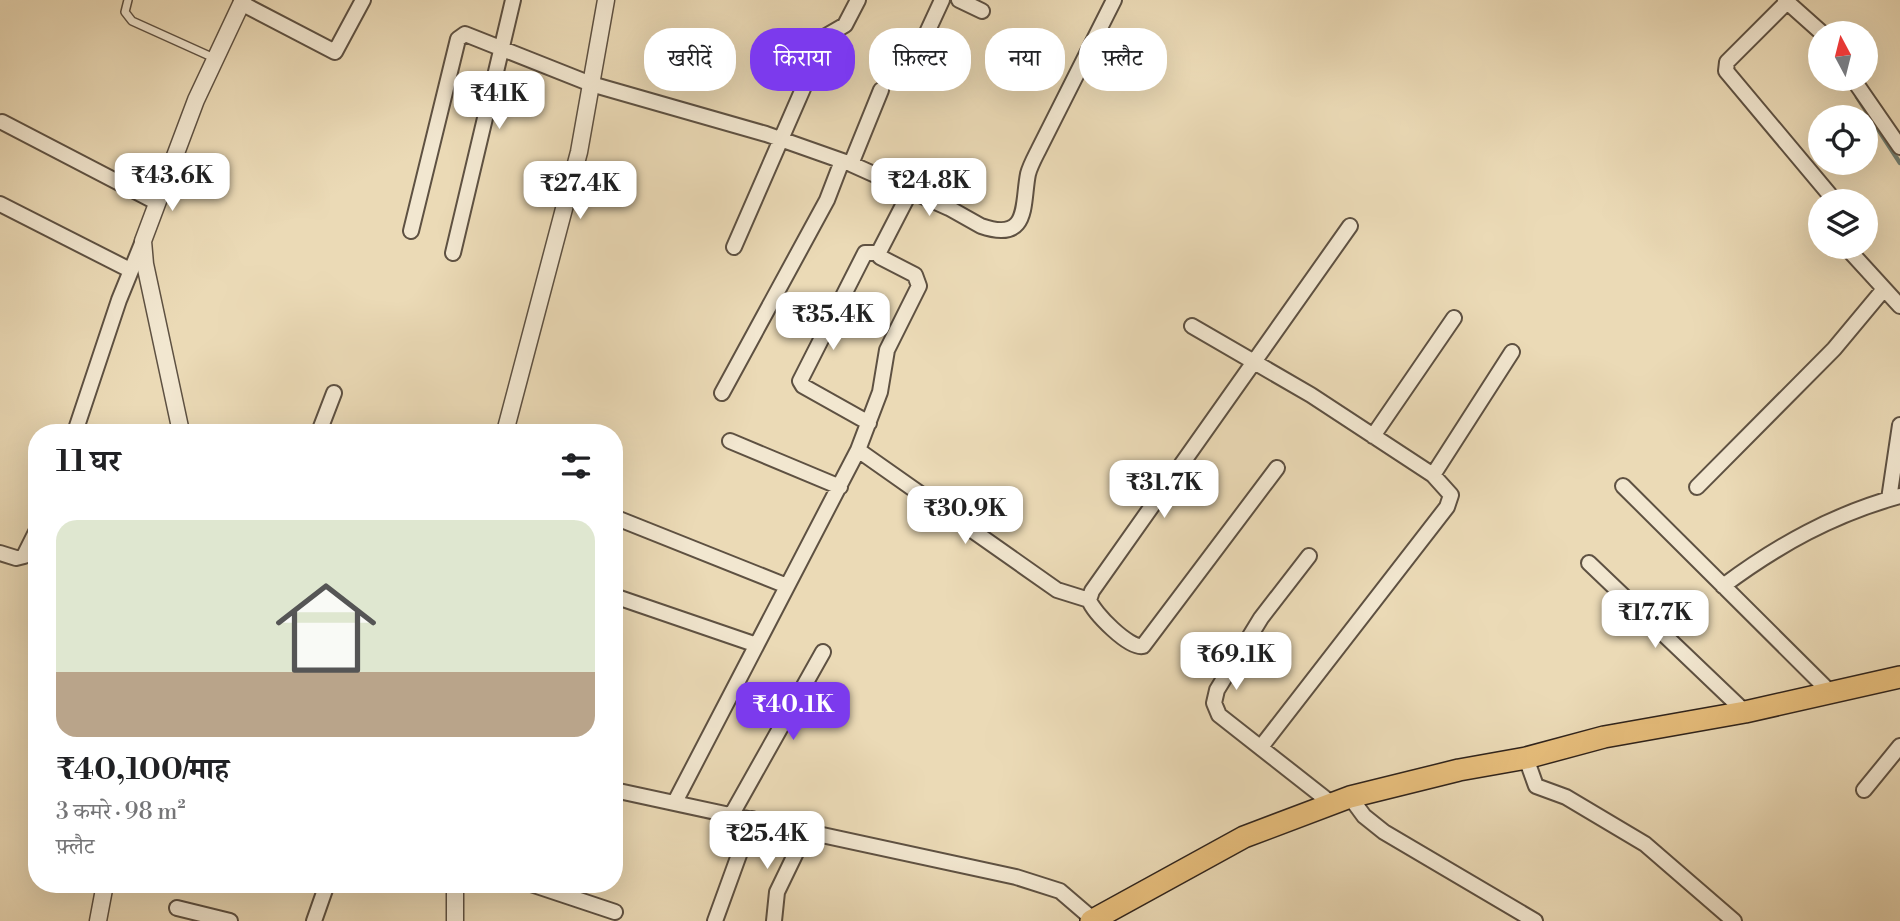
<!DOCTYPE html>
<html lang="hi">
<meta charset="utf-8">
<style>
body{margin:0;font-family:"Libre Bodoni","Noto Serif Devanagari",serif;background:#f2f2f2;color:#202124;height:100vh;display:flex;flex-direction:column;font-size:26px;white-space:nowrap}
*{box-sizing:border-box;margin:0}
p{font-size:23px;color:#757577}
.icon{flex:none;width:38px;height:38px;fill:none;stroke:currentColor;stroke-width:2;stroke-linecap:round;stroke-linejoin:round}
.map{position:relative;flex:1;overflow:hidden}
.side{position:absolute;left:28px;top:424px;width:595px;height:469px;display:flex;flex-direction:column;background:#fff;border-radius:28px;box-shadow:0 7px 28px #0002}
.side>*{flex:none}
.top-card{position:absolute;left:644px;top:28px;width:665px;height:63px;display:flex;gap:14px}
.needle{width:46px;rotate:353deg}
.fabs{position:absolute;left:1808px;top:21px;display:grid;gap:14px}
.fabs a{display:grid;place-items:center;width:70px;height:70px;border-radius:50%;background:#fff;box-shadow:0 7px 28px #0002;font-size:35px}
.price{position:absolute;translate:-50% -60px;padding:0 16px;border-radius:14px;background:#fff;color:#222;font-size:23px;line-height:46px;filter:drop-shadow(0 2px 4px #0008)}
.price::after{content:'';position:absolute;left:50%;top:42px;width:21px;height:16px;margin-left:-10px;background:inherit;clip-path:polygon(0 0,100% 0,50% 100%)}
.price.selected{background:#7c3aed;color:#fff}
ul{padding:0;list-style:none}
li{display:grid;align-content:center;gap:14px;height:371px;padding:0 28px}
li+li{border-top:2px solid #e0e0e0}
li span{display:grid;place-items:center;height:217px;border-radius:21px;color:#555}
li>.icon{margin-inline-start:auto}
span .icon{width:126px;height:126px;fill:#fffc;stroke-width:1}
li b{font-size:30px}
h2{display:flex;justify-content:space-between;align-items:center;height:84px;padding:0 28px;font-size:30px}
.chip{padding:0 24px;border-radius:28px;background:#fff;box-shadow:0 7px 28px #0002;font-size:24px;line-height:63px}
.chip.selected{background:#7c3aed;color:#fff}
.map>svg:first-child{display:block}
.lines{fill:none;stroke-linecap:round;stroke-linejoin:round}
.stream{stroke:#6e7e72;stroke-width:4.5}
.service-casing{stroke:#5e5142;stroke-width:10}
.minor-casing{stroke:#5e5142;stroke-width:18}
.tertiary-casing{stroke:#5e5142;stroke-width:19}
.primary-casing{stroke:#2f231b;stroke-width:24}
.service{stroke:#f2e7d0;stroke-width:7}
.minor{stroke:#f2e7d0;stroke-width:14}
.tertiary{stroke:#f2e7d0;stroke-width:16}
.primary{stroke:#e6bd7b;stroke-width:21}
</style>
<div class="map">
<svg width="1900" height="921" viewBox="0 0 1900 921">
<rect width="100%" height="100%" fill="#ebdab6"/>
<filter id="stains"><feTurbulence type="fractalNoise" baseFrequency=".00286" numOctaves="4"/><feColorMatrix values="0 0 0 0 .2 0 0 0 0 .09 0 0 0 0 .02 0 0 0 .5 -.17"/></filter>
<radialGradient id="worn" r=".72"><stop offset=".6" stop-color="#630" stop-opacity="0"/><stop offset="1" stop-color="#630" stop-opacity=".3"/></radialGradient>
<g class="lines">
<path class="stream" d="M1857,97L1900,163"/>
<defs>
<path id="service" d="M128,0L125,12L132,21L214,58"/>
<path id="minor" d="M959,0L982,11
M1785,0L1822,33
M1787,2L1727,62L1726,71L1835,201
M241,3L335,52L363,0
M924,39L942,0
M1853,79L1900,147
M2,122L156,202
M851,164L881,90
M0,204L130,270
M411,231L458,39L465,34L591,84L766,134L851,164L949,208L981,226C1030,243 1022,204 1028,174C1030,166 1035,157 1039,149L1114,0
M734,247L826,36L845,25L858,0
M1846,247L1900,306
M453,253L513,0
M1192,326L1311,395L1433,475L1451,495L1447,507L1261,747
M722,393L827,200L842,161
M869,423L803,386L800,381L865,253H879
M75,432L119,300L143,241
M319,432L334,393
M1373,436L1454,318
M730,441L840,487
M858,450L1057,590L1089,600
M1277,468L1143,646C1129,649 1094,613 1089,600L1092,591L1350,226
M1433,475L1512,352
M1623,486L1831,693
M1697,487L1834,349L1884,289
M1889,499L1900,425
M614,517L787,586
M0,553L16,558L24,556L37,530
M1309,556L1261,618L1217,690L1214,703L1219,715L1331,803
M1589,563L1745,712
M1723,586C1778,545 1834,514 1900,496
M614,596L754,644
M1526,758L1536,786L1566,797L1645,844L1734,921
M614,790L1016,877L1060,891L1095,921
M1864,790L1900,746
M1350,797L1364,816L1384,832L1535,921
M675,802L858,450L880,392L887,350L919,286L915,275L880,257L879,252L911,190
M732,814L823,652
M531,884L615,912
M177,908L230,921
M314,921L327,884
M715,921L752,819
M774,921L777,892L806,832"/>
<path id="tertiary" d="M181,432L145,264L143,241L196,100L243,0
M505,432L579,152L606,0
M98,921L105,884
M455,921V884"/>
<path id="primary" d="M1091,921L1244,837L1350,797L1459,770L1526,758L1604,737L1745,712L1900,677"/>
</defs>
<use href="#service" class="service-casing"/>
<use href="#minor" class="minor-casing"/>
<use href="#tertiary" class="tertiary-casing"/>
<use href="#primary" class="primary-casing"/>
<use href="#service" class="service"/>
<use href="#minor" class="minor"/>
<use href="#tertiary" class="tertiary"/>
<use href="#primary" class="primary"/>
</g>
<rect width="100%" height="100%" filter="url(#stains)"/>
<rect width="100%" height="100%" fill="url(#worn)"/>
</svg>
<div class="fabs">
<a><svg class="needle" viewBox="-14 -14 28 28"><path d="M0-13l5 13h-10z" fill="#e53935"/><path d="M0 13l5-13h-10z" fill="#757577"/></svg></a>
<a><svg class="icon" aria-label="locate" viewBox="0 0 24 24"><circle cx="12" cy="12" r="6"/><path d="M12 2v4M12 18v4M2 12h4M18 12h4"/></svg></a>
<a><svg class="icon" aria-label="layers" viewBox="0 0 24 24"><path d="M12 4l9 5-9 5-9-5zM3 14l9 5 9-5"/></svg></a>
</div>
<b class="price" style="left:499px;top:131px">₹41K</b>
<b class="price" style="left:172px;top:213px">₹43.6K</b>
<b class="price" style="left:929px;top:218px">₹24.8K</b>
<b class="price" style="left:580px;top:221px">₹27.4K</b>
<b class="price" style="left:833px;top:352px">₹35.4K</b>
<b class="price" style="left:1164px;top:520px">₹31.7K</b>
<b class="price" style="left:965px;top:546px">₹30.9K</b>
<b class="price" style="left:1655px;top:650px">₹17.7K</b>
<b class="price" style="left:1236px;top:692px">₹69.1K</b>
<b class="price selected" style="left:793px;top:742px">₹40.1K</b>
<b class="price" style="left:767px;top:871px">₹25.4K</b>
<div class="top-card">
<a class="chip">खरीदें</a>
<a class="chip selected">किराया</a>
<a class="chip">फ़िल्टर</a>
<a class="chip">नया</a>
<a class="chip">फ़्लैट</a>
</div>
<section class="side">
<h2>11 घर<svg class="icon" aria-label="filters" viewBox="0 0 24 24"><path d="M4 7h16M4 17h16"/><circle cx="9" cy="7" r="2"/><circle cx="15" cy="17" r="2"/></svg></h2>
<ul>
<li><span style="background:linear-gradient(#dfe7d0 70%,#b9a48a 0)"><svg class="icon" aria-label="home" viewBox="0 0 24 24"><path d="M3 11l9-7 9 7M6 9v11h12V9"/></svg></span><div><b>₹40,100/माह</b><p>3 कमरे · 98 m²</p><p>फ़्लैट</p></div></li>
</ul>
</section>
</div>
